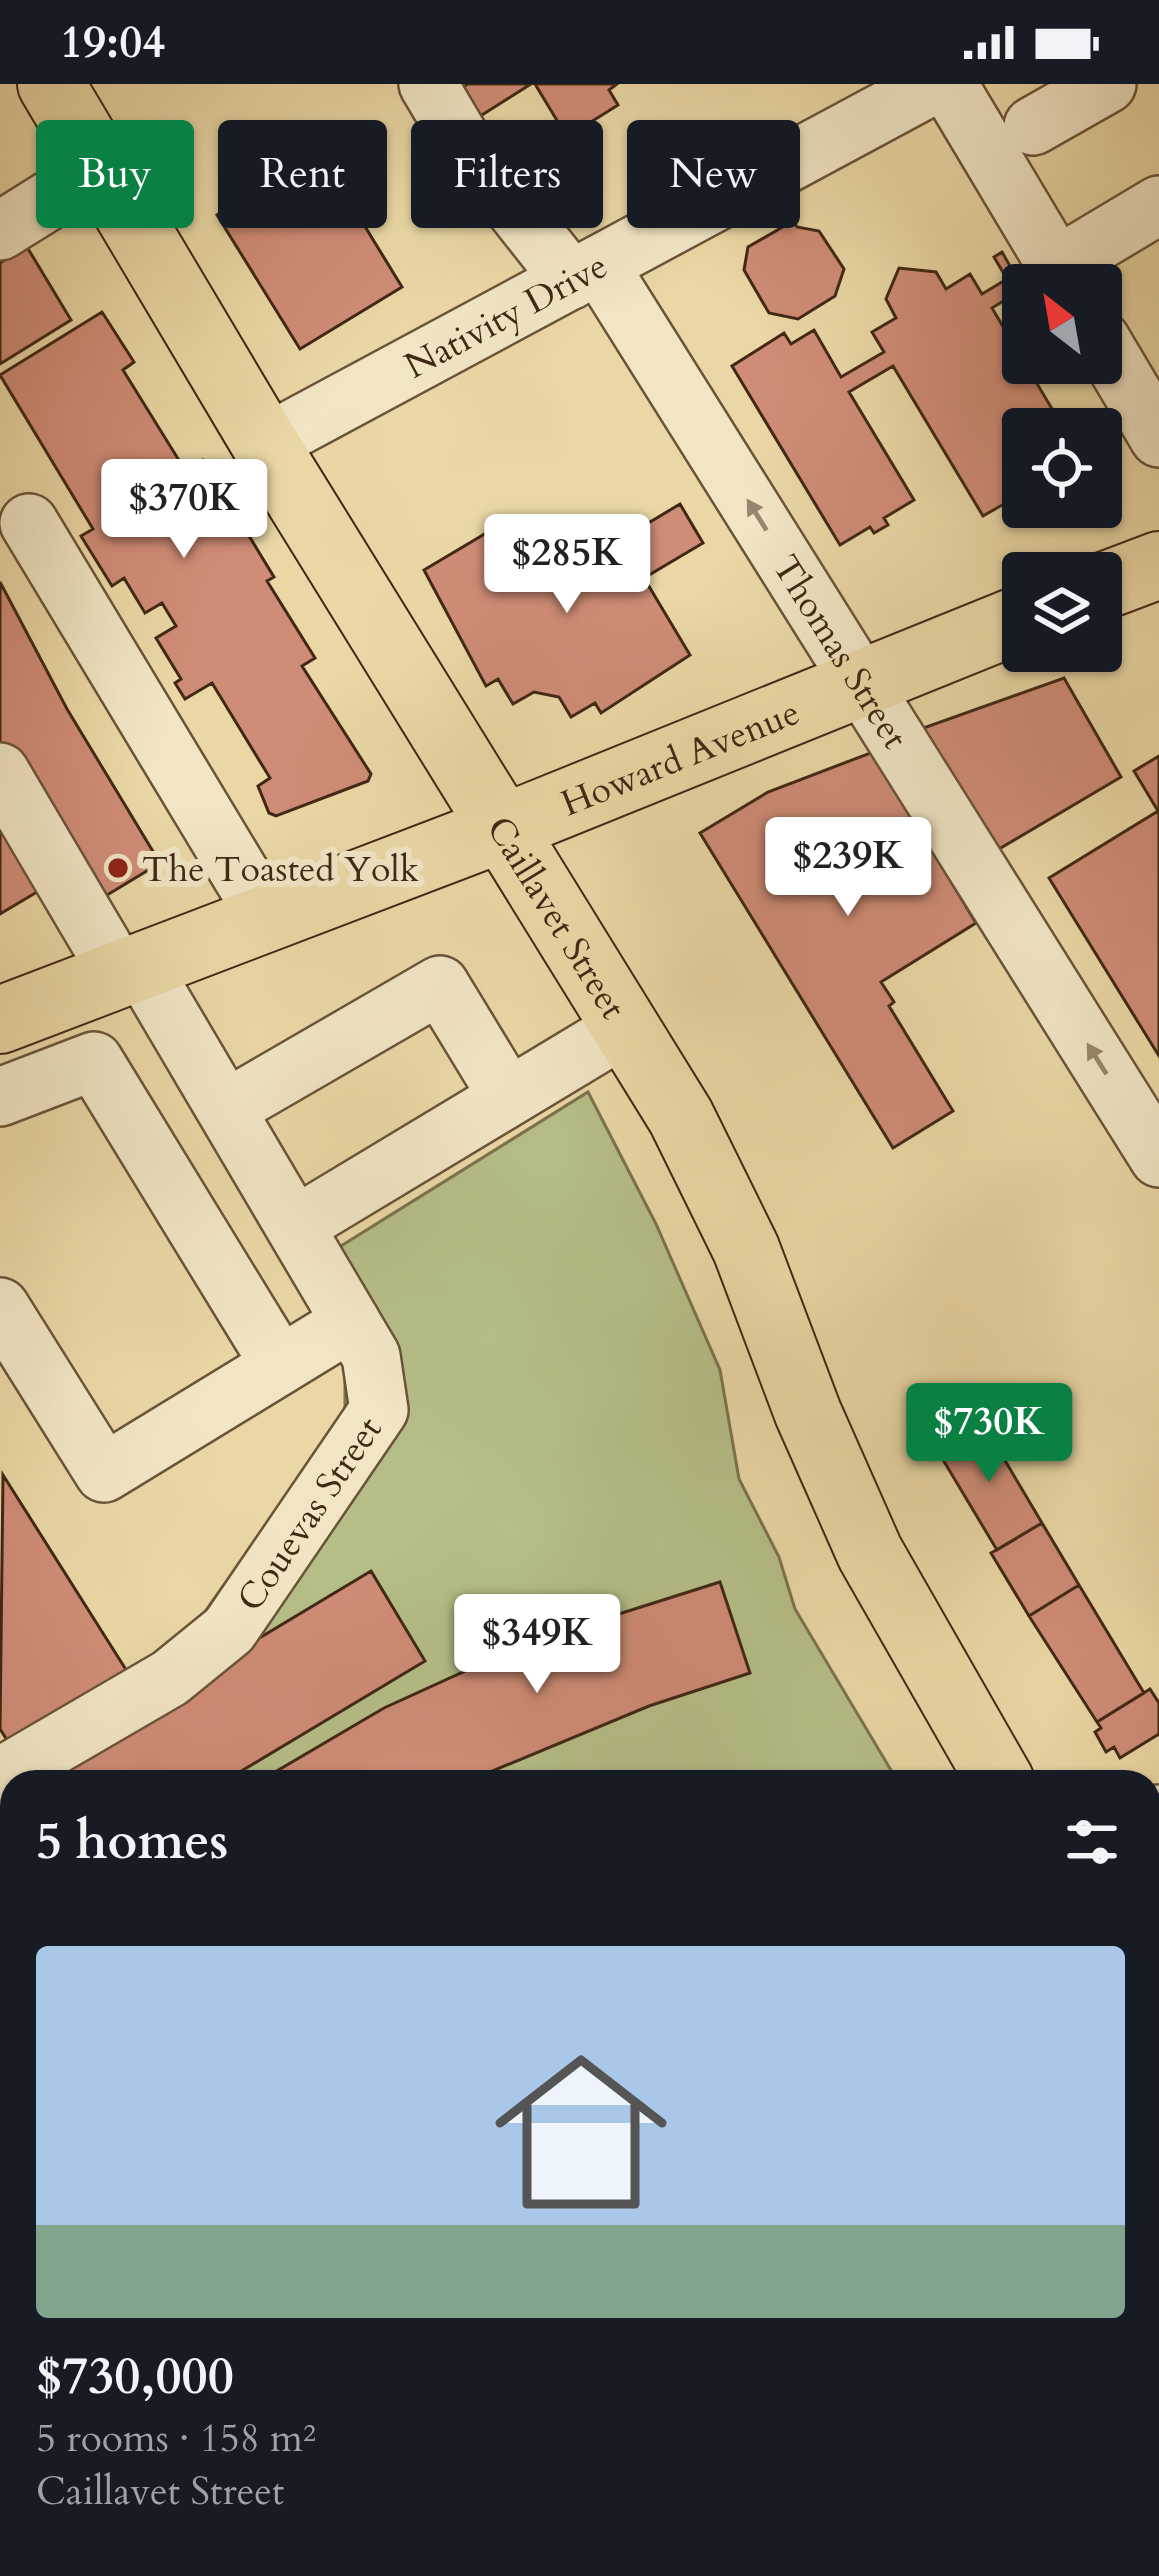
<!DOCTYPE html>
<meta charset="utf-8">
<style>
body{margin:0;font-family:Cardo,serif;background:#242831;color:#f1f3f6;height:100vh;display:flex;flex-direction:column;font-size:45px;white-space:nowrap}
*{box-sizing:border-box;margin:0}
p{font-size:39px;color:#9ea1a6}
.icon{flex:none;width:66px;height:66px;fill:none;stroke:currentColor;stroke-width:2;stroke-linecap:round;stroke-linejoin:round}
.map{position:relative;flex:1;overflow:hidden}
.details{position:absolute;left:0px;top:1686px;width:1161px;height:807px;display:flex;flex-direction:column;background:#171b24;border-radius:36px 36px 0 0;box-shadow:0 3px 9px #0004}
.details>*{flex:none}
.banner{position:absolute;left:36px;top:36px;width:1089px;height:108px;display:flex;gap:24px}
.needle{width:78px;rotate:329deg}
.tools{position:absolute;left:1002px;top:180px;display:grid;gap:24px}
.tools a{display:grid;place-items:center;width:120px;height:120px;border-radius:12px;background:#171b24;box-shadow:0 3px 9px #0004;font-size:60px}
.price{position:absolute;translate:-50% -102px;padding:0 27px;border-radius:12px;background:#fff;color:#222;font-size:39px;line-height:78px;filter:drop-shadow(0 3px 6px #0008)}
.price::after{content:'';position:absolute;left:50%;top:72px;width:36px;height:27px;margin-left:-18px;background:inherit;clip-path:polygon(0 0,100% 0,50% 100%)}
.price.current{background:#0b8043;color:#fff}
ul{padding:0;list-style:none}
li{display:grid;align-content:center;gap:24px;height:636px;padding:0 36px}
li span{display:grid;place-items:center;height:372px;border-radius:12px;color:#555}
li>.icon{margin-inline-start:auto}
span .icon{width:216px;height:216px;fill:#fffc;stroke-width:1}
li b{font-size:51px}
h2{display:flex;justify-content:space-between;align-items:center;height:144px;padding:0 36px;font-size:51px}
.tag{padding:0 42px;border-radius:12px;background:#171b24;box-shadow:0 3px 9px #0004;font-size:42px;line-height:108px}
.tag.current{background:#0b8043;color:#fff}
.status{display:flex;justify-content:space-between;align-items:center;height:84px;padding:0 60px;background:#171b24;direction:ltr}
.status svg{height:33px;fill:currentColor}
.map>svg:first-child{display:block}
.pitch{fill:#b6be87;stroke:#7b734e;stroke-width:3}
.building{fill:#cf8c76;stroke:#402814;stroke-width:3}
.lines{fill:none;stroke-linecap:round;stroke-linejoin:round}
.minor-casing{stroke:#6a5438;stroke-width:62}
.major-casing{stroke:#402814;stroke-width:70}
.highway-casing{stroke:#402814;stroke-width:70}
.minor{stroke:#f1e5c4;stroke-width:57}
.major{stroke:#ead7a5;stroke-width:66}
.highway{stroke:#ead7a5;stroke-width:66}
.oneway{fill:#98866c}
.poi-dot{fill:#8f2418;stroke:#f1e5c4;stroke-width:4.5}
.labels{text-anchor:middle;stroke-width:12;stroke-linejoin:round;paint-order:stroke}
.street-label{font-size:36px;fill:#402814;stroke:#f1e5c4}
.poi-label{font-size:36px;fill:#402814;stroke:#f1e5c4;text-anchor:start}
</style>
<div class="status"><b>19:04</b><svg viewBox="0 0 49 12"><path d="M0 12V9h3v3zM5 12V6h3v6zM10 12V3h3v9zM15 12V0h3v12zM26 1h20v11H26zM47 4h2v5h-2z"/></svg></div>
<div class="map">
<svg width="1159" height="2492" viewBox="0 0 1159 2492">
<rect width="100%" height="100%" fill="#ead7a5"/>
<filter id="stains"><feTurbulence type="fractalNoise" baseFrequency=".00167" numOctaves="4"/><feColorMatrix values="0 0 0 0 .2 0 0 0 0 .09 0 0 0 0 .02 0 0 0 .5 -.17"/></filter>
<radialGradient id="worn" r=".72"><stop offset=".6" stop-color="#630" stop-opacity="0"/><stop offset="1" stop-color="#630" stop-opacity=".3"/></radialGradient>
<path class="pitch" d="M588,1008L656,1140L720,1286L739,1395L779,1473L795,1525L898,1698H12V2190L0,2167V1680L170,1577L345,1330V1278L296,1190Z
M1149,2090L1159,2102V2492H217L209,2481H1149Z"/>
<path class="building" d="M468,0H531L474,36L456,7Z
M535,0H617L609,6L618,21L567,53Z
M317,64L402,203L300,265L217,131Z
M793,137L797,143L819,147L844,185L835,212L798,235L769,229L744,186L748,163Z
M27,163L71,236L0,280V179Z
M1002,168L1023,205L992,224L1064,345H1023V409L983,432L893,282L849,308L914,416L884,434L888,441L874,449L870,443L840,461L732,282L784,249L791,260L814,246L841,293L884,268L872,248L896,234L886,215L899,184L936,188L946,205L970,190L982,210L1007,195L994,173Z
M102,228L134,278L123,286L185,386L203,376L274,493L267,497L315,574L302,582L371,690L368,697L276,732L269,729L258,702L270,694L212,599L185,615L175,599L181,595L156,554L176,542L162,519L145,529L124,494L112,502L81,452L93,445L0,291Z
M680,420L703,459L644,494L690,571L601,629L595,619L571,633L559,613L534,608L513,620L498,595L486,602L424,486L498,442L537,506Z
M0,498L67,625L160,779L89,822L0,674Z
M1064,594L1121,693L989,771L915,647Z
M873,668L976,839L881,898L894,918L889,922L953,1027L893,1064L700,749L768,708Z
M1159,672V972L1049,794L1158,727L1134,687Z
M0,737L37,808L0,830Z
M981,1336L1042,1439L997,1466L936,1364Z
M3,1391L130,1592L12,1664L0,1645Z
M1042,1439L1079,1501L1029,1532L991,1469Z
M371,1487L425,1577L223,1698H20Z
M720,1498L750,1589L649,1622L466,1698H258L384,1624L472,1584L562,1548Z
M1079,1501L1144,1609L1097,1638L1029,1532Z
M1150,1605L1159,1619V1650L1120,1674L1114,1663L1106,1668L1095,1648L1101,1644L1097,1638Z
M12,1703V2106L0,2086V1710Z
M413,2481H509L498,2492H424Z
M914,2481H1046L1052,2492H891Z"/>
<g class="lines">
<defs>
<g id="minor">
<path d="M428,0L463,59L571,196"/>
<path d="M948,0L1068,201"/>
<path d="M1033,42L1107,0"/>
<path d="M0,147L101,84"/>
<path id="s1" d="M599,181L1159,1074"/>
<path d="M1057,182L1159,121"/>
<path d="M1101,256L1159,354"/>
<path id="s2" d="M265,360L935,0"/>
<path d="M29,439L267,834"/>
<path d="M0,688L119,890"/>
<path d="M0,1013L94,977L280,1281"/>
<path d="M226,1025L440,901L508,1013"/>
<path d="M295,1142L627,942"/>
<path d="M0,1223L104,1389L351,1238"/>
<path id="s3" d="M0,1693L170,1594L229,1546L379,1326L371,1272L141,882"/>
<path d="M1149,1734L1159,1730"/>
<path d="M0,2165L12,2183"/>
<path d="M255,2481L268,2492"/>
</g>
<g id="major">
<path id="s4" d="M51,0L265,360L681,1033L746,1165L808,1329L870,1469L1001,1698"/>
<path d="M1101,503L1159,481"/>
<path id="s5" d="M0,936L506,743L1023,534"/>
<path d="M1149,1944L1159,1961"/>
</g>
<path id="highway" d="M0,2243L12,2260
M0,2361L12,2378
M0,2460L12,2476
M86,2481L94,2492
M170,2481L177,2492"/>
</defs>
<use href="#minor" class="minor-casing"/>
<use href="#major" class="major-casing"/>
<use href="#highway" class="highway-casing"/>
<use href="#minor" class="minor"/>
<use href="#major" class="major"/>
<use href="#highway" class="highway"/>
</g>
<defs><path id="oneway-solid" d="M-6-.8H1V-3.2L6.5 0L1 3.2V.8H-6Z" transform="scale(3)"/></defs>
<g class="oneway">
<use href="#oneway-solid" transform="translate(757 431) rotate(-122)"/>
<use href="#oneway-solid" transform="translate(1097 975) rotate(-122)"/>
</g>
<circle class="poi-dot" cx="118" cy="784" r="12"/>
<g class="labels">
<g class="street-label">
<text dy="13" stroke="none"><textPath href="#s2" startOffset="273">Nativity Drive</textPath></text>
<text dy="13" stroke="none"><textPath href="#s1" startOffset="456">Thomas Street</textPath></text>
<text dy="13" stroke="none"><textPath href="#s5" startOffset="729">Howard Avenue</textPath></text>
<text dy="13" stroke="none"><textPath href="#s4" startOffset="975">Caillavet Street</textPath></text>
<text dy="13" stroke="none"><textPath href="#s3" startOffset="414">Couevas Street</textPath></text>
</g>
<g class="poi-label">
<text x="142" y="797">The Toasted Yolk</text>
</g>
</g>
<rect width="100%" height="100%" filter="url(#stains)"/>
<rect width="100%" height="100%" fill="url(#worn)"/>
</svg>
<div class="tools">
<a><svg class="needle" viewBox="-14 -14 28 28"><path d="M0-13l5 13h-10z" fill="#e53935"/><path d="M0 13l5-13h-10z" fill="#9ea1a6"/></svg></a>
<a><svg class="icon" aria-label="locate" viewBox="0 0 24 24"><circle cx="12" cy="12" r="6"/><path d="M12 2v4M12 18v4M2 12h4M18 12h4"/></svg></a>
<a><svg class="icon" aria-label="layers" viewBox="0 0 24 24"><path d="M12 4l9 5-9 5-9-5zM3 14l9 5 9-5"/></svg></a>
</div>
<b class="price" style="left:184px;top:477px">$370K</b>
<b class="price" style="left:567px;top:532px">$285K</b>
<b class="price" style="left:848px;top:835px">$239K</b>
<b class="price current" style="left:989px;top:1401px">$730K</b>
<b class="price" style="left:537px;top:1612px">$349K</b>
<div class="banner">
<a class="tag current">Buy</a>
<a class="tag">Rent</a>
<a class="tag">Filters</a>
<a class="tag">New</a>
</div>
<section class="details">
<h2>5 homes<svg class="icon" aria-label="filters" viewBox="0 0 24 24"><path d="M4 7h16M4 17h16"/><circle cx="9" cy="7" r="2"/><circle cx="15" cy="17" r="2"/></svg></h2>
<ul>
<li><span style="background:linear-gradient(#a9c7e8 75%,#7fa58c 0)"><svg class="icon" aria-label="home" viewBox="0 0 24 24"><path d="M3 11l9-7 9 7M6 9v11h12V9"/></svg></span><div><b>$730,000</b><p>5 rooms · 158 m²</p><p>Caillavet Street</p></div></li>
</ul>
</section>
</div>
